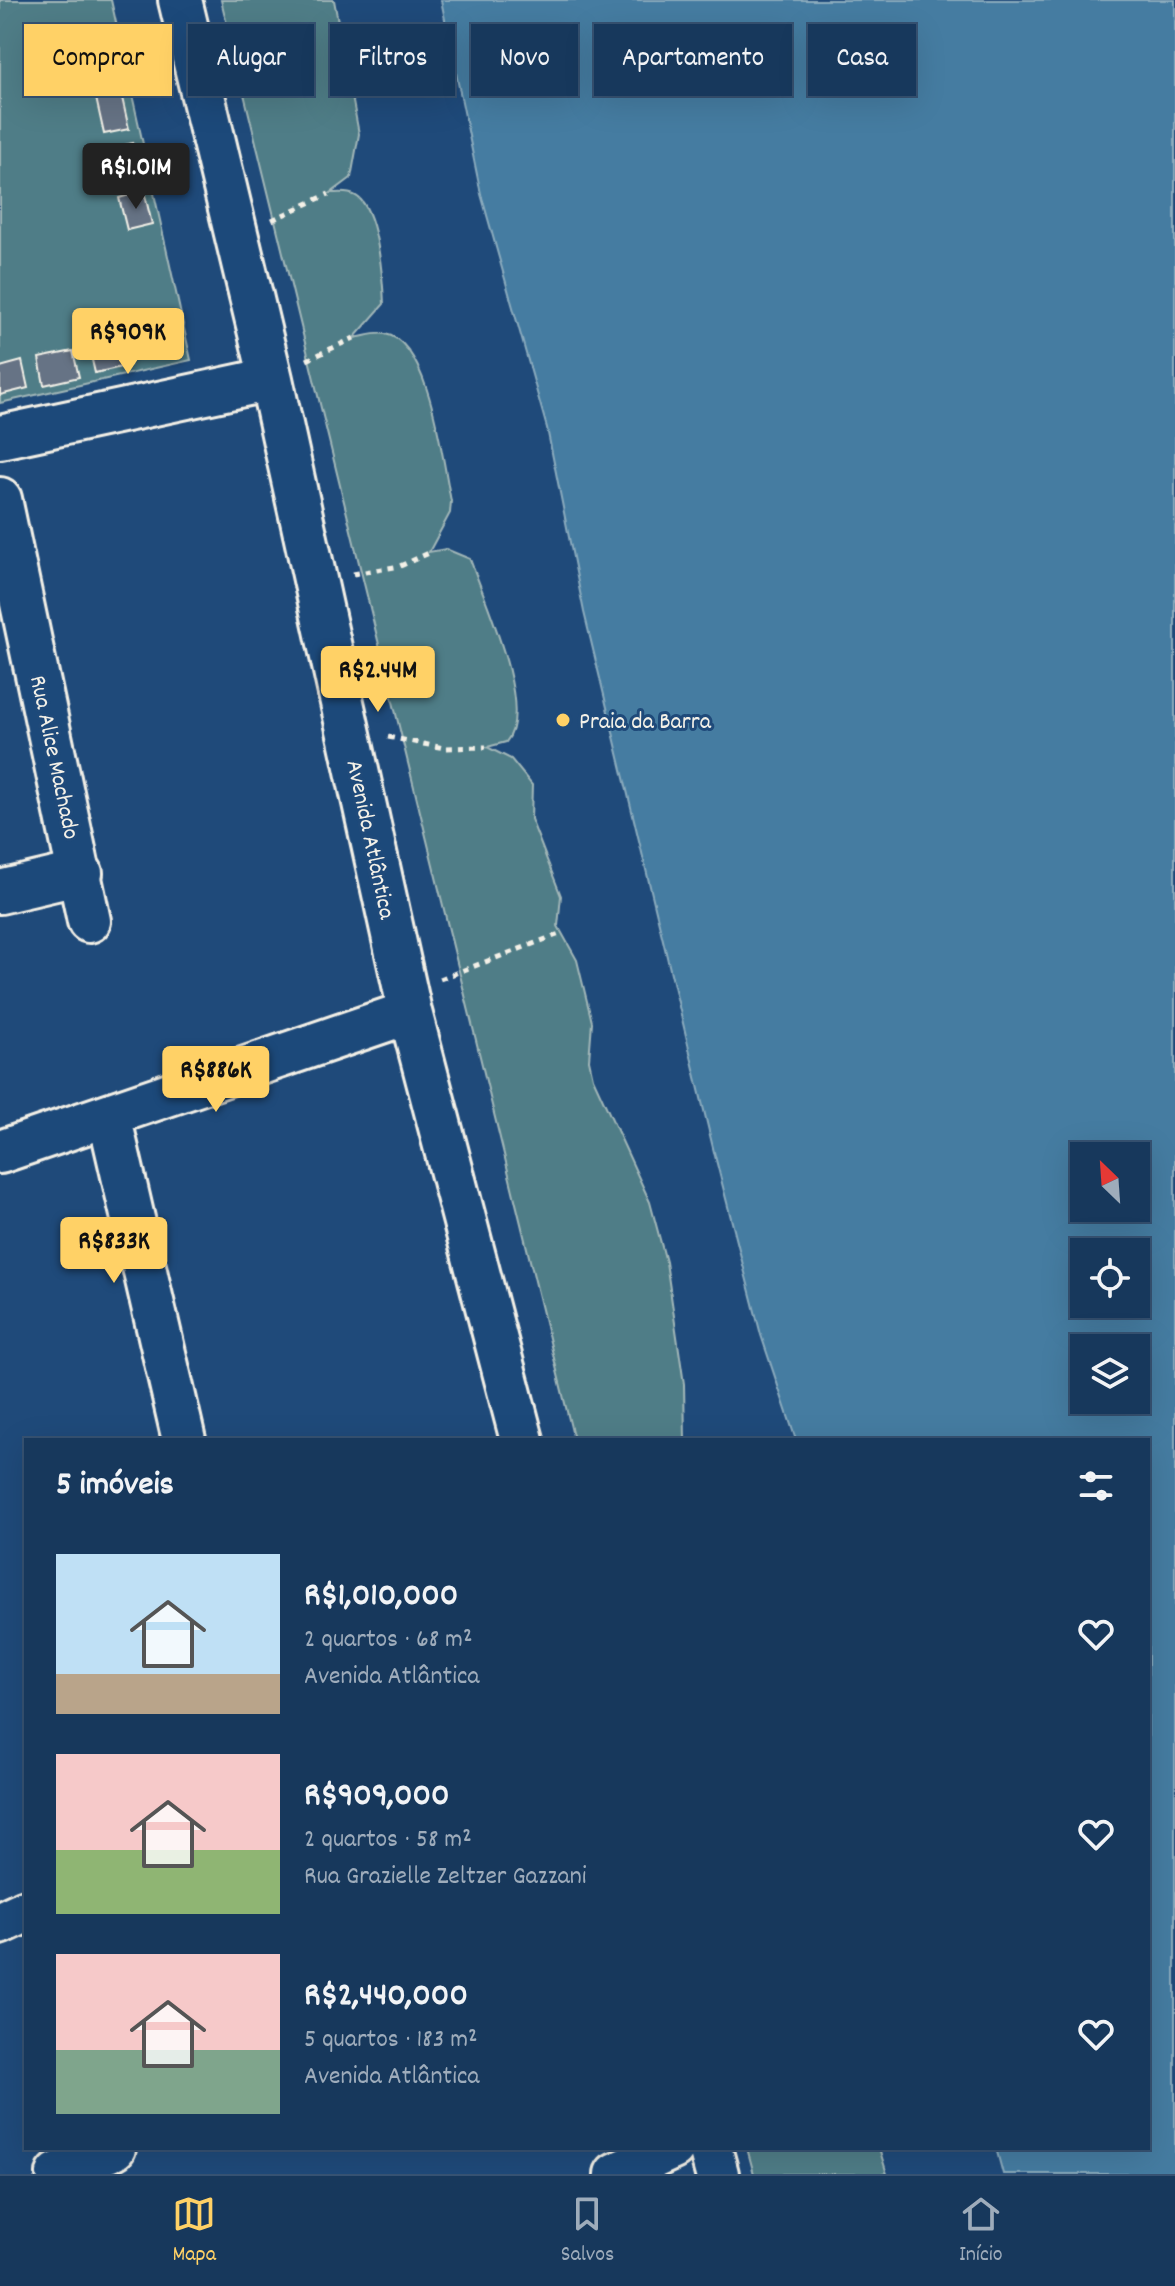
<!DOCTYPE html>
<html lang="pt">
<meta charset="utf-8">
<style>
body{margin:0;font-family:Dekko,sans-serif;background:#244365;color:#f1f3f6;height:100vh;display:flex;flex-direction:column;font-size:30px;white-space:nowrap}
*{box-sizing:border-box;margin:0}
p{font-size:26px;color:#9eacbb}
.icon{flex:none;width:44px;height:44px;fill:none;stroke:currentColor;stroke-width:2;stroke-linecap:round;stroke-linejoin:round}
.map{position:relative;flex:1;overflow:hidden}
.sheet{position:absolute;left:24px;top:1438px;width:1126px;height:712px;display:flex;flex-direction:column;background:#17385c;border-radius:0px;box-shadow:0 8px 32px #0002,0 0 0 2px #365272}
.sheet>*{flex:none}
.hud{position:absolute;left:24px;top:24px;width:1128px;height:72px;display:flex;gap:16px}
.needle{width:52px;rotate:335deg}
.buttons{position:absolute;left:1070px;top:1142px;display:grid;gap:16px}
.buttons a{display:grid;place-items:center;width:80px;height:80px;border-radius:0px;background:#17385c;box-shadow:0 8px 32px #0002,0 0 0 2px #365272;font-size:40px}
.price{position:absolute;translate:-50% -68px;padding:0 18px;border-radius:8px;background:#ffd166;color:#111;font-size:26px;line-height:52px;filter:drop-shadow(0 2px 4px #0008)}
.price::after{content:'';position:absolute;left:50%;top:48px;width:24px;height:18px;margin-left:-12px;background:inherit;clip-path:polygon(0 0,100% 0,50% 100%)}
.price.selected{background:#222;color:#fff}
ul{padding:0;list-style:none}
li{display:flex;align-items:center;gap:24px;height:200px;padding:0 32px}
li span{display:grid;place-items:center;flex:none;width:224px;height:160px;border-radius:0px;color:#555}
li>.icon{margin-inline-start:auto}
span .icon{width:96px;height:96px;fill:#fffc;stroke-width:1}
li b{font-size:34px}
h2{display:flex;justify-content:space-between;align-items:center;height:96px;padding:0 32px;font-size:34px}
.pill{padding:0 28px;border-radius:0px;background:#17385c;box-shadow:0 8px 32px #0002,0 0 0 2px #365272;font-size:28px;line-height:72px}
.pill.selected{background:#ffd166;color:#111}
.dock{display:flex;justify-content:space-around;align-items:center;height:112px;border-top:2px solid #365272;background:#17385c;font-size:22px;color:#9eacbb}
.dock a{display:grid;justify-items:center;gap:4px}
.dock .selected{color:#ffd166}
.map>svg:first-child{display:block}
.green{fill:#507d87;stroke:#a2b7b8;stroke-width:2}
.water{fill:#457ca1;stroke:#8babbd;stroke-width:2;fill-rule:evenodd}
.building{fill:#667385;stroke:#f4f1e8;stroke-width:2}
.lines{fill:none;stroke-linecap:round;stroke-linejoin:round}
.minor-casing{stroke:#f4f1e8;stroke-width:48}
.path{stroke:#f4f1e8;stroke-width:5;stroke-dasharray:6 6;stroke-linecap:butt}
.minor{stroke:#1f4a7a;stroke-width:42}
.poi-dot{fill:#ffd166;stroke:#1f4a7a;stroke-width:3}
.labels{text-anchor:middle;stroke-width:6;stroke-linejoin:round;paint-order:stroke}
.poi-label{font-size:24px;fill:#f4f1e8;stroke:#1f4a7a;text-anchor:start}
.street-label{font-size:24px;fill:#f4f1e8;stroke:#1f4a7a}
</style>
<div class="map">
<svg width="1175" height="2174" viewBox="0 0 1175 2174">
<rect width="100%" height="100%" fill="#1f4a7a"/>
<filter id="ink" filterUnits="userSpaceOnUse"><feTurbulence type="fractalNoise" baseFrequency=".0125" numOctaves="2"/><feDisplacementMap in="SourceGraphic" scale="16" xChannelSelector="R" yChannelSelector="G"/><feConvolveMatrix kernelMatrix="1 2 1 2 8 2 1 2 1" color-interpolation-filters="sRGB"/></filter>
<g filter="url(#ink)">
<path class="green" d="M0,0H111L191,360L0,403Z
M221,0H334L359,134L351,178L331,193C341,193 353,191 361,200C378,219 383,279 384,304L354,338C363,337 376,332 385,334C430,341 443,464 451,501L450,513L429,552L446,549L470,559C484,598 535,710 506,742L487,747L511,759L532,785L531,819L561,896L558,926L577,960L592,1022L589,1060L593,1078L650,1202L666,1262L684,1384L685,1440H574Z
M747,2148H879L887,2174H754Z"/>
<path class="water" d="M441,0H1175V2174H1003L996,2148H1148V1440H796L761,1335L714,1152L584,612L547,428L481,194ZM1084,1156H1136V1208H1084ZM1084,1252H1136V1304H1084ZM1084,1348H1136V1400H1084Z"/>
<path class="building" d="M121,93L129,129L104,134L96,98Z
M133,143L141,178L116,184L108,149Z
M144,191L152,224L127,230L119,198Z
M125,338L130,365L95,373L89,347Z
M73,351L79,377L44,385L39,358Z
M22,361L28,388L0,395V367Z"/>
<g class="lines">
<defs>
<path id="minor" d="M180,0L271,379L410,1012L522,1440
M0,437L271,379
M0,499L89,921
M0,892L81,873
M109,1115L184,1440
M0,1152L410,1012
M0,1923L26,1911
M710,2148L717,2174
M58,2174L114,2148
M616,2174L673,2148"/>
</defs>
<use href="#minor" class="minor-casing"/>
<path class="path" d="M272,220L329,194
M307,360L354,338
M353,574L400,566L429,553
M388,737L444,748L486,747
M440,979L562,933"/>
<use href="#minor" class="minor"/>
</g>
</g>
<circle class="poi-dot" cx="563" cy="720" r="8"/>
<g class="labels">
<g class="poi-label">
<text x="579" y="728">Praia da Barra</text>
</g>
<g class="street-label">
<text transform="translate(56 757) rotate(78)" y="8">Rua Alice Machado</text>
<text transform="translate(372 839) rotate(78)" y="8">Avenida Atlântica</text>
</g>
</g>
</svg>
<div class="buttons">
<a><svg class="needle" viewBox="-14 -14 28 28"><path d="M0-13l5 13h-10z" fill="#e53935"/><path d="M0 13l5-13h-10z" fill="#9eacbb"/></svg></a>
<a><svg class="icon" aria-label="locate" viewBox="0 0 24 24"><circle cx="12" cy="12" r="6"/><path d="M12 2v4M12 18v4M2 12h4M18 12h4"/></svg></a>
<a><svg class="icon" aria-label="layers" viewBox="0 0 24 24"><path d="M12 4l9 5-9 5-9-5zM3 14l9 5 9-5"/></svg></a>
</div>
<b class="price selected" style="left:136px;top:211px">R$1.01M</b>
<b class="price" style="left:128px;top:376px">R$909K</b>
<b class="price" style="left:378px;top:714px">R$2.44M</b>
<b class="price" style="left:216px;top:1114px">R$886K</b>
<b class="price" style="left:114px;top:1285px">R$833K</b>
<div class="hud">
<a class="pill selected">Comprar</a>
<a class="pill">Alugar</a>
<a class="pill">Filtros</a>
<a class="pill">Novo</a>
<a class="pill">Apartamento</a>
<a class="pill">Casa</a>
</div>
<section class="sheet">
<h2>5 imóveis<svg class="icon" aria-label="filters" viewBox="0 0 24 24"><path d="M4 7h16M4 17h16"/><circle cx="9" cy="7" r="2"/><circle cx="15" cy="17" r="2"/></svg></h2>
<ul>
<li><span style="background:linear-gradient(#bfe0f5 75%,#b9a48a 0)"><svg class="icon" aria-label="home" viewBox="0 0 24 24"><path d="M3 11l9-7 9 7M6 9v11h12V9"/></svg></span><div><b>R$1,010,000</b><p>2 quartos · 68 m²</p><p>Avenida Atlântica</p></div><svg class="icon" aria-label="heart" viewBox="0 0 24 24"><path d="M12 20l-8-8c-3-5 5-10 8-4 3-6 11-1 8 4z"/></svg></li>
<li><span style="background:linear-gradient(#f6c9c9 60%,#8fb573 0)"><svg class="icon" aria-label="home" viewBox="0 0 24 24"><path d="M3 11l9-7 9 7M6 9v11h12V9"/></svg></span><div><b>R$909,000</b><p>2 quartos · 58 m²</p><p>Rua Grazielle Zeltzer Gazzani</p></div><svg class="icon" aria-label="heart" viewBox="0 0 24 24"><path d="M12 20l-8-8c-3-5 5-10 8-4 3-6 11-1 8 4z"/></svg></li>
<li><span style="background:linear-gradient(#f6c9c9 60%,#7fa58c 0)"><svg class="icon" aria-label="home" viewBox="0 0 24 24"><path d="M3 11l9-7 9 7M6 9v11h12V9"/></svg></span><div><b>R$2,440,000</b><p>5 quartos · 183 m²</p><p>Avenida Atlântica</p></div><svg class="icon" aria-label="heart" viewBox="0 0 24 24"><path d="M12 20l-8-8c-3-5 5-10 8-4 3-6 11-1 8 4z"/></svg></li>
</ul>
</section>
</div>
<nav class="dock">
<a class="selected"><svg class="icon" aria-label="map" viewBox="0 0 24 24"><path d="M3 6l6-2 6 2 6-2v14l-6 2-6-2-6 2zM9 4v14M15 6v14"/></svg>Mapa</a>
<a><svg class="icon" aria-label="saved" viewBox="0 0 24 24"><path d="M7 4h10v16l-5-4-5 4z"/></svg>Salvos</a>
<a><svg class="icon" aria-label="home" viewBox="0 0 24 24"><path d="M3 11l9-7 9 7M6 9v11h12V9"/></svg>Início</a>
</nav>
